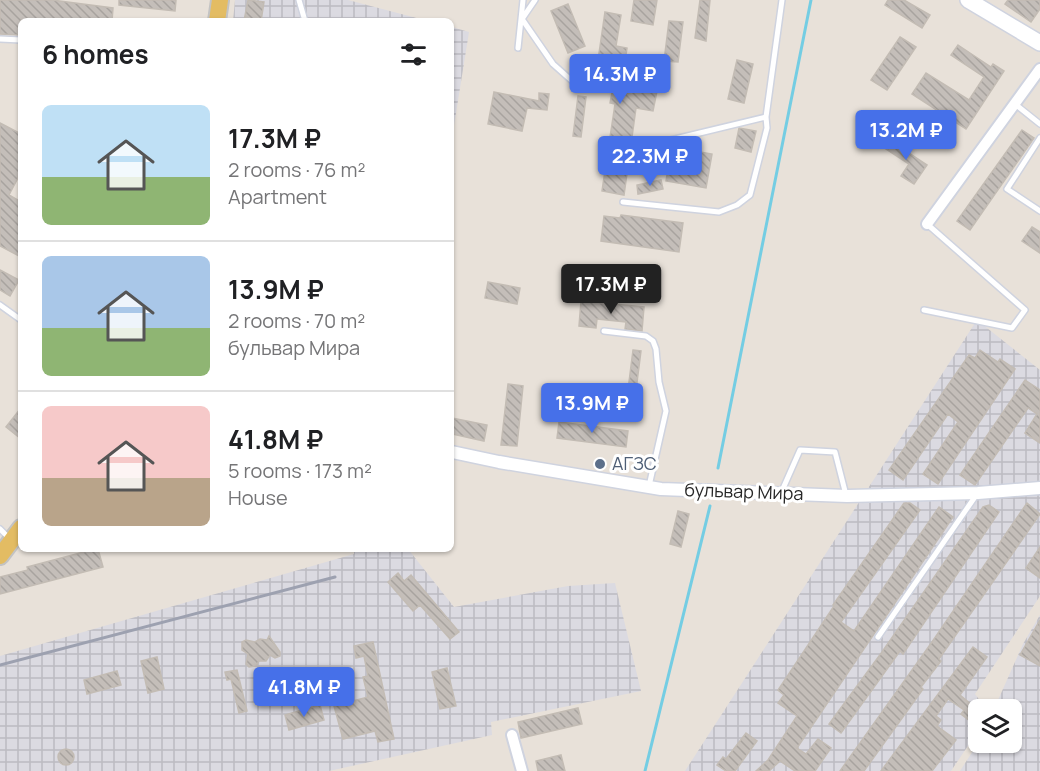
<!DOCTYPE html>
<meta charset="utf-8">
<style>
body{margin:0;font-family:Manrope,sans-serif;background:#f6f6f6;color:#202124;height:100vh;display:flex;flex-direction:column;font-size:22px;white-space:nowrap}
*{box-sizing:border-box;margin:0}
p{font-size:20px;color:#757577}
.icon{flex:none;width:33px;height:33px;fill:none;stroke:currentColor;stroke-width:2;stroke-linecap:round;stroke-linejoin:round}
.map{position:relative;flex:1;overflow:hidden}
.sheet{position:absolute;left:18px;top:18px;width:436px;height:534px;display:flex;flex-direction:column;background:#fff;border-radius:9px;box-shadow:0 2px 4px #0004}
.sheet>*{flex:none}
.tools{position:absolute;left:968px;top:699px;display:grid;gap:12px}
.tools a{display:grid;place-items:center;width:54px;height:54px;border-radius:9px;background:#fff;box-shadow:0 2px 4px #0004;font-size:30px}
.price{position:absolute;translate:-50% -51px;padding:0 14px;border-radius:6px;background:#4670e9;color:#fff;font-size:20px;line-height:39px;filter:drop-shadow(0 2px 3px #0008)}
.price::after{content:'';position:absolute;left:50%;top:36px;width:18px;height:14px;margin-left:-9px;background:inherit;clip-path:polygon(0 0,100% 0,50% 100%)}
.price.current{background:#222;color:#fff}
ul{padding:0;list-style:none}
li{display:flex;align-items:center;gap:18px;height:150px;padding:0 24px}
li+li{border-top:2px solid #e0e0e0}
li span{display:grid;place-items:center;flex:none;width:168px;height:120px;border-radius:9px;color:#555}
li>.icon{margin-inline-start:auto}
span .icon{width:72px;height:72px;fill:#fffc;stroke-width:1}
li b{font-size:26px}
h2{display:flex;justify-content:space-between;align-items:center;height:72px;padding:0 24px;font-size:26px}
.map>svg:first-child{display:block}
.industrial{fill:url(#industrial-grid)}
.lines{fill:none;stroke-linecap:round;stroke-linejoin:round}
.stream{stroke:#74cde3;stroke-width:3}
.building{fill:url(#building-back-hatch);stroke:#c3bcb4;stroke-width:1.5}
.service-casing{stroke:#cfd3df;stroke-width:8}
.minor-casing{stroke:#cfd3df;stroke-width:14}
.tertiary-casing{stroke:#cfd3df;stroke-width:15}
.secondary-casing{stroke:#cfd3df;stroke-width:18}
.primary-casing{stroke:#c3c3c3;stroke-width:20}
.service{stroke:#fff;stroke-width:5}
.minor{stroke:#fff;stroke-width:10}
.tertiary{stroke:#fff;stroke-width:12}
.secondary{stroke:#fff;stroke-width:15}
.primary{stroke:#e3bc63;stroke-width:16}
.rail{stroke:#9da1b0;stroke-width:3}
.service-dot{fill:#5c6f8a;stroke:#fff;stroke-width:2}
.labels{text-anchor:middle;stroke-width:6;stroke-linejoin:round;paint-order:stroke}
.service-label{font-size:18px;fill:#4e5e75;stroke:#fff;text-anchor:start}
.street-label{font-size:18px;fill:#272727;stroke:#fff}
</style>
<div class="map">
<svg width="1040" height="771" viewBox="0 0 1040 771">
<defs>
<pattern id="industrial-grid" width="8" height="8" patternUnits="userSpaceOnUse" patternTransform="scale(1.5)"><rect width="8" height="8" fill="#dbdae1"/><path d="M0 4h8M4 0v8" fill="none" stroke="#bcbbc1"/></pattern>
<pattern id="building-back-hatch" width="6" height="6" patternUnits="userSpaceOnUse" patternTransform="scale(1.5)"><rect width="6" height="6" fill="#c4beb9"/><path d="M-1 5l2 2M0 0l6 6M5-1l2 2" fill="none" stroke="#a8a39f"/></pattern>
</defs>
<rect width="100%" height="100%" fill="#e8e1d9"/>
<path class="industrial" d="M235,0H348L428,21H233Z
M452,27L469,32L452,138Z
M977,320L1040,370V596L975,694L986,709L978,710V731L951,771H685Z
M354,549H408L454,607L568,586L615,583L641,691L491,722L492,735L329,771H0V656L354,554Z
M1040,615V771H960L978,743L1011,742V710L994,709L1023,644Z"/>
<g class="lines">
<path class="stream" d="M718,468L811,0
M645,771L710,506"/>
</g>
<path class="building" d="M0,0H52L113,8L112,21H21V35L0,34Z
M119,0H176L175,11L119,5Z
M248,0L264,2L261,21H244Z
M634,0H657L653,25L631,21Z
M700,0H710L706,41L695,38Z
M888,0H904L930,15L922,28L885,5Z
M1008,0H1040V9L1031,22L1005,4Z
M568,4L585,46L568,53L551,11Z
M605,12L621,15L616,46L627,48L622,80L658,86L653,111L636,108L624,195L602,191L615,104L610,103L615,77L596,74Z
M669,21L683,22L678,62L664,61Z
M900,37L916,47L887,90L871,80Z
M958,45L991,67L993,64L1004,71L966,129L912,94L926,73L969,100L984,77L951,55Z
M737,60L753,64L744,103L728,99Z
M494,92L539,101V93L549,94L547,110L527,108L522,131L488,124Z
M578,96L586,97L581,137L573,136Z
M0,123L21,134V172L9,195L21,202V257L0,246Z
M739,128L756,131L751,152L735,148Z
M1022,130L1034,138L970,230L957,221Z
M886,138L927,165L914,184L901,176L909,164L880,145Z
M672,147L712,154L706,188L666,181Z
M661,180L663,189L638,194L637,185Z
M621,215L683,223L679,252L601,241L604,216L620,218Z
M1032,227L1040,232V253L1022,241Z
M0,270L19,280L10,296L0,290Z
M488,282L520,288L517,304L485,298Z
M581,301L644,307L642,331L625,329L626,322L597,319L596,328L579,326Z
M633,350L641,351L635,398H627Z
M980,350L998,362L1000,359L1015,369L938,484L923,474L958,422L948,414L903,480L889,470L969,355L975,358Z
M1025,380L1040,390V443L1025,433L1037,414L1028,408L975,485L960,475Z
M508,384L523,386L517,446L501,445Z
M21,408V439L6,427Z
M452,418L487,425L484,441L452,434Z
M559,422L628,431L626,447L557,438Z
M904,503H910L920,510L841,622L854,631L939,507L953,517L797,748L806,754L818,739L831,748L815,771H795L780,761L769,771H756L768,760L797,716L778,703L784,695L778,690L834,606L833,605Z
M1027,503L1040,514L939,659L941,661L921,687L923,689L864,771H840L932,642Z
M989,505L999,512L903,654L900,651L841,733L829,724L882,652L983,507Z
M678,511L689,514L681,547L670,544Z
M1040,547V578L1026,568Z
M95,549H98L103,567L0,594V577L28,570L27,567Z
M398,573L404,581L411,575L459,632L450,639L420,605L413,611L388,582Z
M1040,620V666L1020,655Z
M269,636L280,652V656L275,658L270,655L266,661H259L256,666L249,667L246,664L248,654L242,650V642L246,640L255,642L260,639L267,640Z
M373,642L394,739L378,742L375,731L343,739L334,706L368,697L363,677L368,676L364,656L356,658L354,646Z
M973,647L987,657L960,695L978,710V712L970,721L961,714L964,710L948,699L936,716L941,720L937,726L956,740L932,771H881Z
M157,657L164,689L148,693L141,661Z
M447,668L456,706L440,709L432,672Z
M237,670L247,711L239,713L231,679L227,680L225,672Z
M117,671L121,685L87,694L84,680Z
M320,705L324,720L289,730L285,715Z
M578,708L582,724L521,738L518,722Z
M746,733L757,741L735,771H726L717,765L723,757L726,759Z
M58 757a8 8 0 1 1 16 0a8 8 0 1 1-16 0Z
M561,755L565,771H538L536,761Z"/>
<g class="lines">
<defs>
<path id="service" d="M299,0L305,21
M535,0L522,19L553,64L571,80
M0,39L21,40
M518,48L523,0
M1015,104L1040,124
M1040,138L1007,189L1040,211
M654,144L766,117L782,0
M623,202L719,212L737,205L750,195L767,128L766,117
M0,305L21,320
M924,310L1012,328L1025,310L927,224
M604,331L646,336L653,341L656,349L659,382L666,411L649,486
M781,493L800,450L835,452L846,495
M0,529L10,539
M878,637L977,494"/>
<path id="minor" d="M927,224L1040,69
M512,735L522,771"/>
<path id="tertiary" d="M452,452L499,462L661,489L847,496L978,493L1040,488"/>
<path id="secondary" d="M968,0L1040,43"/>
<path id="primary" d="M217,21L220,0
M0,556L21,528"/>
</defs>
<use href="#service" class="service-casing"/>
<use href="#minor" class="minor-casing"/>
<use href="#tertiary" class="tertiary-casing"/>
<use href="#secondary" class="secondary-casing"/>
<use href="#primary" class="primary-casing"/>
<use href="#service" class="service"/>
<use href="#minor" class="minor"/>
<use href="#tertiary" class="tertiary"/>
<use href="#secondary" class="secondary"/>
<use href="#primary" class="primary"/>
<path class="rail" d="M0,665L335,577"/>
</g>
<circle class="service-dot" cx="600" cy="464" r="6"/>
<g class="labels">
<g class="service-label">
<text x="612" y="470">АГЗС</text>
</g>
<g class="street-label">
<text transform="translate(744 492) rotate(2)" y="6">бульвар Мира</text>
</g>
</g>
</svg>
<div class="tools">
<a><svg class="icon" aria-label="layers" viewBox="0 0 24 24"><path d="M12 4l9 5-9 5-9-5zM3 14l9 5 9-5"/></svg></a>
</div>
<b class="price" style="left:620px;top:105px">14.3M ₽</b>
<b class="price" style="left:906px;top:161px">13.2M ₽</b>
<b class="price" style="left:650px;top:187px">22.3M ₽</b>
<b class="price current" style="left:611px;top:315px">17.3M ₽</b>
<b class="price" style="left:592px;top:434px">13.9M ₽</b>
<b class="price" style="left:304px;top:718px">41.8M ₽</b>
<section class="sheet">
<h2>6 homes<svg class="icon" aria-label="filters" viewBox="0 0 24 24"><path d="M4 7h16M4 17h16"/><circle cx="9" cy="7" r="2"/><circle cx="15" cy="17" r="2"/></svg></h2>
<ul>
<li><span style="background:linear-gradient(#bfe0f5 60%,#8fb573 0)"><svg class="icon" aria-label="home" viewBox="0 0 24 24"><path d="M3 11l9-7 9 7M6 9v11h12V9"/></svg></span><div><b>17.3M ₽</b><p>2 rooms · 76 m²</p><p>Apartment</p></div></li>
<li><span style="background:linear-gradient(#a9c7e8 60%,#8fb573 0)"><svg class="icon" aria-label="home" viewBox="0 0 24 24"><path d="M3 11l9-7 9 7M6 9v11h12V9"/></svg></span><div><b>13.9M ₽</b><p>2 rooms · 70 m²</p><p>бульвар Мира</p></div></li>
<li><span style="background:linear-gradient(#f6c9c9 60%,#b9a48a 0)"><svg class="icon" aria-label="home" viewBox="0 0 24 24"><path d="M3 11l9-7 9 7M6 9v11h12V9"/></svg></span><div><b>41.8M ₽</b><p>5 rooms · 173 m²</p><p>House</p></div></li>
</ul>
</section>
</div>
